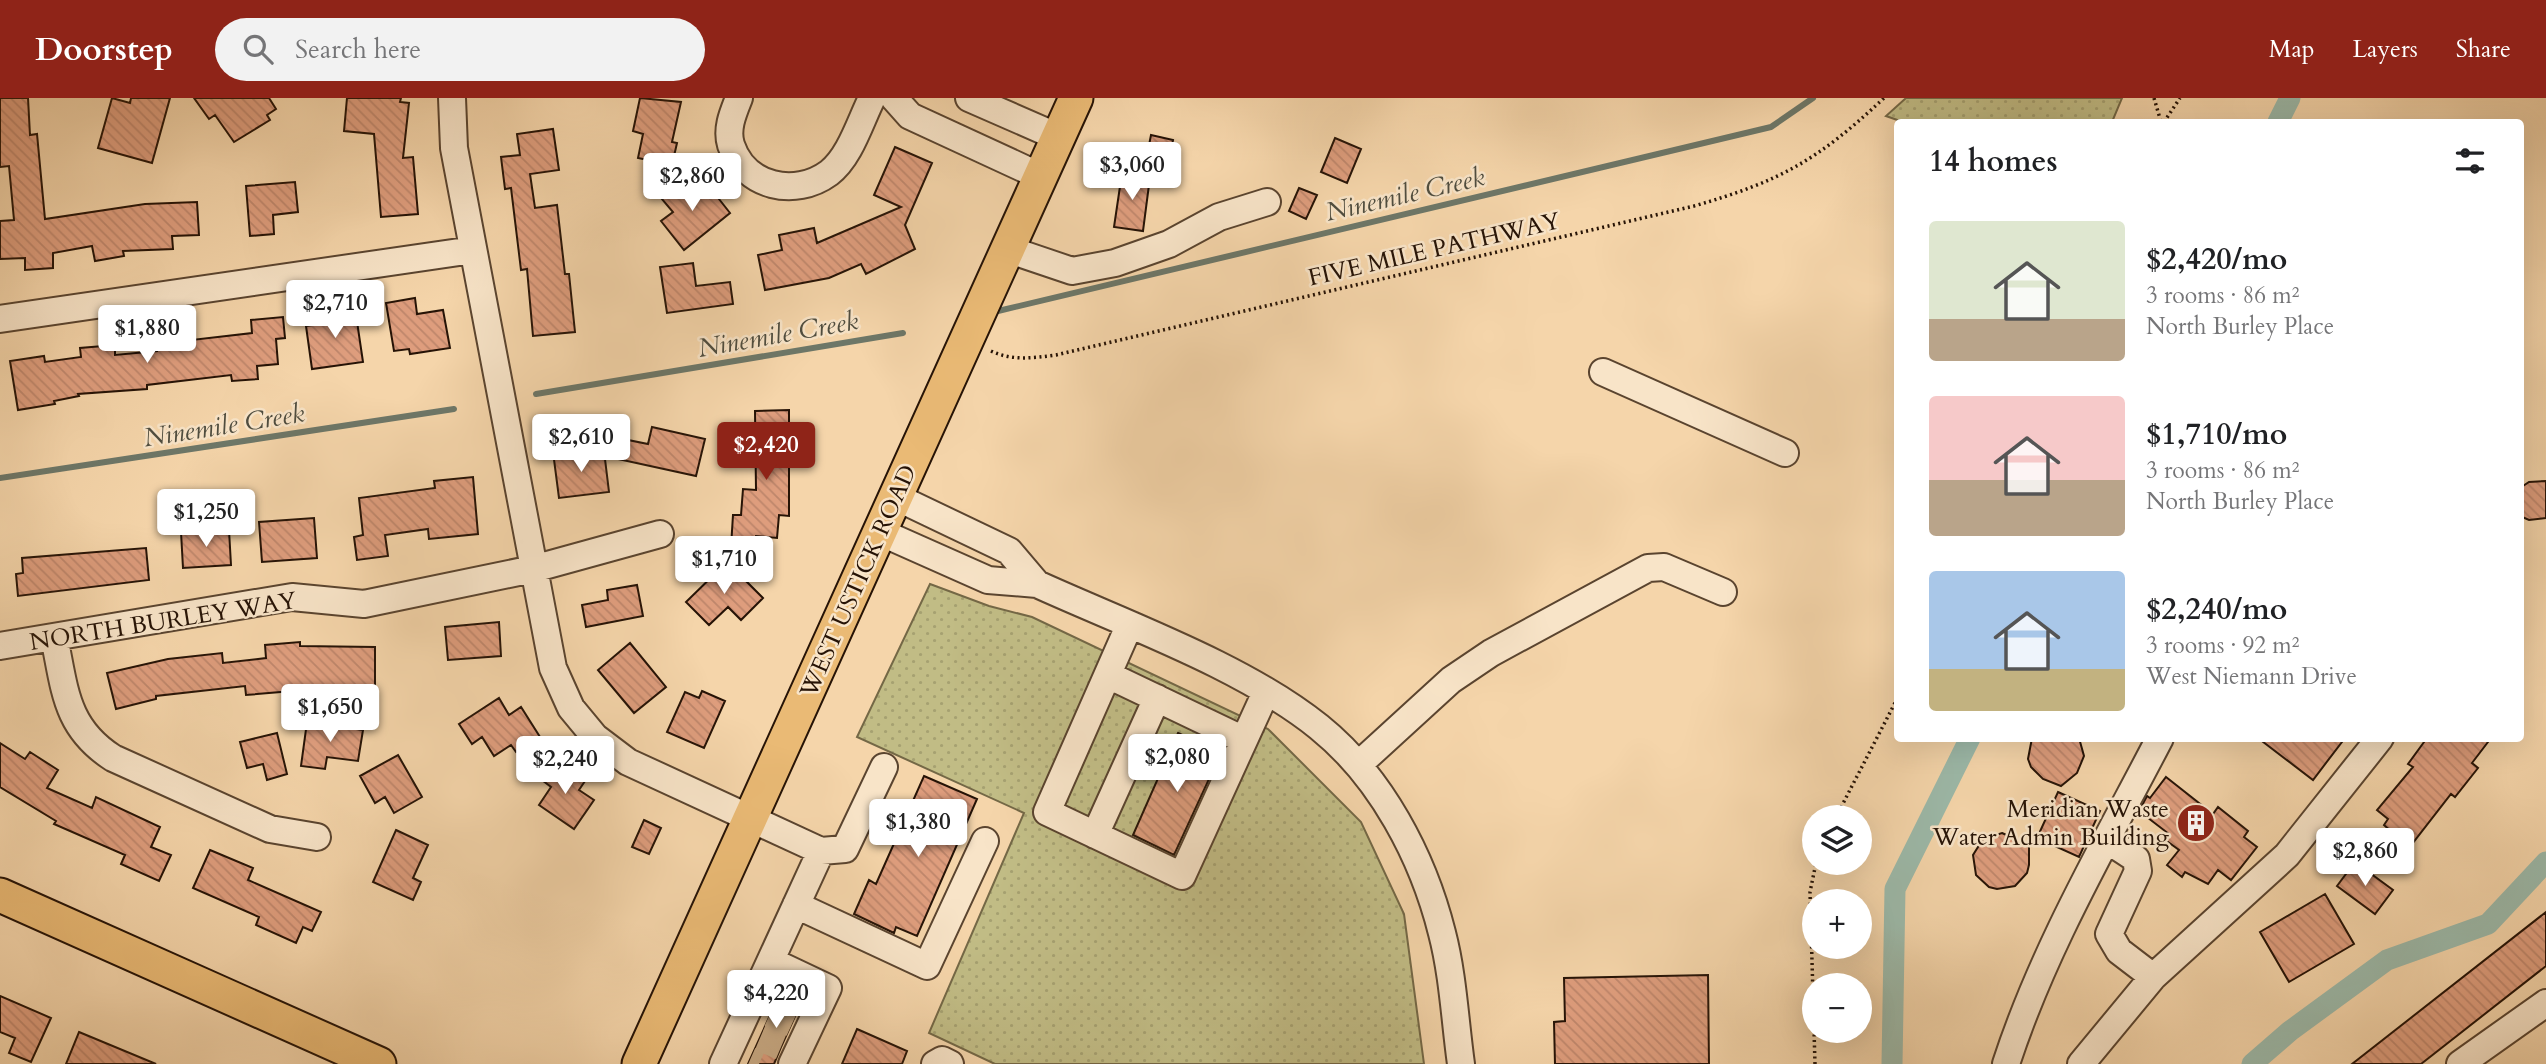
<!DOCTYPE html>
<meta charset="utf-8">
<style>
body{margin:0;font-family:Cardo,serif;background:#f2f2f2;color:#202124;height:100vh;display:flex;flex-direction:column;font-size:26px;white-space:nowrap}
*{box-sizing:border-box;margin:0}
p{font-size:23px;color:#757577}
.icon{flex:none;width:38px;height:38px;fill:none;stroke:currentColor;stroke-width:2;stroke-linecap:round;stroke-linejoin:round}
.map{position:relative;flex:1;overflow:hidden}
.sheet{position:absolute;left:1894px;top:21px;width:630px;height:623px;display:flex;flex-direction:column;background:#fff;border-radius:7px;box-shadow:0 7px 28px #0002}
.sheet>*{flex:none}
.buttons{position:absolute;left:1802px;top:707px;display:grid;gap:14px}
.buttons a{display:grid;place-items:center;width:70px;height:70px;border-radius:50%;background:#fff;box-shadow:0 7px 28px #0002;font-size:35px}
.price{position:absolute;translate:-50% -60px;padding:0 16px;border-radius:7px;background:#fff;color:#222;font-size:23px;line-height:46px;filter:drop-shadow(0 2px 4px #0008)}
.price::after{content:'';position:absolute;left:50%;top:42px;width:21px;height:16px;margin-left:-10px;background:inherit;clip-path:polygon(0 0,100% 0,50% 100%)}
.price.selected{background:#8f2418;color:#fff}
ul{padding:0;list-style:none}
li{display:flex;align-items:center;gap:21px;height:175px;padding:0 35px}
li span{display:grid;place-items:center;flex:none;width:196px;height:140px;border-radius:7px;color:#555}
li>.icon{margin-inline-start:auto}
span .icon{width:84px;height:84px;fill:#fffc;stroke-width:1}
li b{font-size:30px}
h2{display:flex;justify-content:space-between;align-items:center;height:84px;padding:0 35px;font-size:30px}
header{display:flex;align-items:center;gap:42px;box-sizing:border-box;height:98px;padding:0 35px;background:#8f2418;color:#fff}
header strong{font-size:33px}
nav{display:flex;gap:38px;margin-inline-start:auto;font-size:24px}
.search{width:490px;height:63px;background:#f2f2f2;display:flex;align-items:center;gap:18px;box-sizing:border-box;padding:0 24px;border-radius:38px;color:#757577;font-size:26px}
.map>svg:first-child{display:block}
.grass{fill:url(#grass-dots);stroke:#746846;stroke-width:2}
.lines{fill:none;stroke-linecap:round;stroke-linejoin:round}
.stream{stroke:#6d7768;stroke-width:6}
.canal{stroke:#9cb9a9;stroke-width:21}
.building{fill:url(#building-back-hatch);stroke:#261306;stroke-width:2}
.minor-tunnel{stroke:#ccae89;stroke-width:26;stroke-dasharray:26 13;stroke-linecap:butt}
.minor-casing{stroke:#5a442f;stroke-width:30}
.major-casing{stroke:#261306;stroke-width:37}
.path{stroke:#261306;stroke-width:3.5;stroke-dasharray:2 3.5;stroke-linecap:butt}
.minor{stroke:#f8e4c8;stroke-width:26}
.major{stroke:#eaba75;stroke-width:33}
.labels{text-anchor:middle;stroke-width:5;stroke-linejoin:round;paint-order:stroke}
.street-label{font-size:24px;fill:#261306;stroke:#f8e4c8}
.poi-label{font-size:24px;fill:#261306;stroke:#f8e4c8;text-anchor:end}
.water-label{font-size:26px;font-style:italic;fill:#4f4d3f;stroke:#f8e4c8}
</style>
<header>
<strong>Doorstep</strong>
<div class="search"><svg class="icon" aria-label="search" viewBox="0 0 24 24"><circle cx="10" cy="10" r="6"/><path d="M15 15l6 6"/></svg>Search here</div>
<nav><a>Map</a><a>Layers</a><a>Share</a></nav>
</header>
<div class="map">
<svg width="2546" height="966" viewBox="0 0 2546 966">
<defs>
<pattern id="grass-dots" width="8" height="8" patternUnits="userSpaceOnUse" patternTransform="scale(1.75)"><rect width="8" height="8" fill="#c1bc85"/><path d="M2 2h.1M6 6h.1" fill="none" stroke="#a6a171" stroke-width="1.8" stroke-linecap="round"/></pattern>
<pattern id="building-back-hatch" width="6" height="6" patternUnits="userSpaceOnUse" patternTransform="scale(1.75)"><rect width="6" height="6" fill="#de9d7d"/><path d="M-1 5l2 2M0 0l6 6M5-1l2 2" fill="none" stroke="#be866b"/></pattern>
</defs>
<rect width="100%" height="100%" fill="#f5d5aa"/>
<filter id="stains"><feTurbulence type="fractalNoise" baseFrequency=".00286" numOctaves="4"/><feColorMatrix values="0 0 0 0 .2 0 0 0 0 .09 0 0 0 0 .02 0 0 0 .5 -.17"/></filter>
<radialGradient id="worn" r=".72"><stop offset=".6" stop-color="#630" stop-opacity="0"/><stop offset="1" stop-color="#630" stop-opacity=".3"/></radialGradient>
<path class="grass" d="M1906,0H2122L2112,24H1903L1886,18Z
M930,486L989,508L1032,519L1268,631L1361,724L1404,816L1424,966H995L929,935L1024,715L857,639Z"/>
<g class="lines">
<path class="stream" d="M998,213L1771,29L1813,0
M536,296L903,235
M0,380L454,311"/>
<path class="canal" d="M2278,24L2290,0
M1892,966L1895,791L1970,640
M2252,966L2290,933L2387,862L2488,826L2546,764"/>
</g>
<path class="building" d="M0,0H28L30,37L37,36L45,121L145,106L197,104L199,137L172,138L173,151L123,153L124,158L95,163L92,148L53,155V170L25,172V160L0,161V123L14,122L9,68L0,69Z
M112,0L130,5L131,0H170L152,65L98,50Z
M194,0H269L276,11L267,17L270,22L234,44L215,17L209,21Z
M347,0H401L400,4L409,5L403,60L413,59L418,116L381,119L374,36L344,33Z
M640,0L681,4L672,44L677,45L672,67L638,60L643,36L633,33Z
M553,31L559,72L530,76L535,110L557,107L565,176H569L575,234L533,238L527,171L521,172L511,90L505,91L501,59L520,57L517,36Z
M1151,37L1173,42L1166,78L1144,73Z
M1335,40L1361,51L1347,85L1321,74Z
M895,49L932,65L905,127L915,151L866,176L861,166L829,180L765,192L758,157L782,152L779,137L814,130L817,145L901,109L874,97Z
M1122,75L1150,79L1143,133L1114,129Z
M688,79L703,98L711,91L730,115L684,152L661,123L673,114L661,100Z
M295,84L298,114L273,117L274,136L250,138L246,88Z
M1299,90L1317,97L1306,121L1289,113Z
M693,165L696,188L730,184L733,206L667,215L660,169Z
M415,200L417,216L443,212L450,250L410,256L409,251L394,253L386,205Z
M355,210L363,264L312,271L306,228L326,225L325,215Z
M283,219L285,240L276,241L278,266L257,268L258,281L232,283L231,277L147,287V291L78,296L79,298L54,303L55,306L18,312L10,263L44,258L45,264L81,259L80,250L115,247V257L157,253L155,238L190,234L192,242L252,235L251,222Z
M789,312V418L779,417L777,440L756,438L755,451L731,449L733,417H741L743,391L756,392L755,313Z
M652,329L705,341L696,378L618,361L623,341L648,346Z
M575,352V357L604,353L609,394L559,400L553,354Z
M473,379L478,436L429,441L428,431L385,437L388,458L357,462L354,439L363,437L359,400L435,390L434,383Z
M2546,383V420L2529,422L2520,418V390L2529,384Z
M314,420L317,460L262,464L259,424Z
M229,432L231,467L183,470L181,434Z
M146,450L149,482L18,498L16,476L23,475L22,460Z
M727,464L763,500L741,522L728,509L709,527L686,504Z
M637,487L643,518L586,529L582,507L608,502L607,492Z
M499,524L501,558L448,562L445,529Z
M300,544V548L375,549V589L304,588V592L246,597L245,588L156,598V601L116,611L107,575L168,561L222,555L223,565L266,560L265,547Z
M630,545L666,589L634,615L598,572Z
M702,593L725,603L704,650L667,634L685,594L699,600Z
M499,600L509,617L521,609L540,639L516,654L511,647L494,658L482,639L472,646L459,626Z
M307,624L363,632L358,663L327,659L325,671L301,668Z
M277,635L287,676L267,682L263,666L247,670L240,644Z
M1178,635L1221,655L1174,757L1133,737Z
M2032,640H2079L2084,658L2077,675L2061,688L2043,681L2031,669L2028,661Z
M2258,640H2345L2313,682Z
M2427,640H2491L2472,665L2478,670L2455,699L2451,696L2405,755L2386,741L2392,734L2384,727L2388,721L2377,712L2413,669L2408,666Z
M0,645L25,661L30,654L58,672L47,690L92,710L96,699L160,729L151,749L171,757L159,783L121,766L125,757L54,726L56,723L0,689Z
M398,657L422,699L394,715L385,699L375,705L360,678Z
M555,663L585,683L579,692L594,702L574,731L539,707L551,689L542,682Z
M924,678L977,701L917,838L896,829L894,835L854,816L869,782L876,786Z
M2166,679L2213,716L2218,709L2248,733L2244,739L2257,749L2231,782L2218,772L2208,786L2185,774L2182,779L2167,767L2179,752L2164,741L2169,736L2139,713L2147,698L2150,700Z
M2058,694L2100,713L2079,759L2037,740Z
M644,722L661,730L649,756L632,749Z
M396,732L428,747L413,780L421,784L413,802L373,784Z
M2002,735L2029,747V767L2027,775L2015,788L1997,791L1989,789L1976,777L1973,757L1983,741Z
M210,752L253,770L248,782L321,814L312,833L303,829L296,845L256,827L259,819L193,790Z
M2355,764L2393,792L2375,816L2337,788Z
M2325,796L2354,846L2289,884L2260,834Z
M2546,814V868L2421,966H2352Z
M1708,877L1709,966H1555L1554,924L1565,923L1564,880Z
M781,893L802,903L781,949L774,966H748Z
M0,898L51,920L31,964L9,955L15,940L0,934Z
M857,931L907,953L902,966H842Z
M79,934L156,966H66Z"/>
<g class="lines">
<path class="minor-tunnel" d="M770,916L792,926
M760,940L781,949
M750,962L759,966"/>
<defs>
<path id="minor" d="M452,0L454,50L553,570L571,610L595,639L628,664L821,753L723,966
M739,0C733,15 726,31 731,47C745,89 795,100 829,75C850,59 860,24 872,0
M894,0L910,18L1040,78
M969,0L1058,39
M1007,151L1072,173L1115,165L1169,146L1219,119L1267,104
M0,221L473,152
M1603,274L1785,355
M880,434L988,482L1037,486L1009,453L896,399
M1037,486C1127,527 1243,568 1319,629C1381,679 1423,759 1442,835C1453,877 1455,923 1461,966
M1129,528L1047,714L1182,778L1266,594
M54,539C65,591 65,629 113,660L270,731L317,739
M0,548L292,499L364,506L533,471L660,436
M1108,577L1244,642
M1358,667L1451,582L1491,555L1648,470L1664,469L1723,494
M1095,737L1157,600
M2107,742L2136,761L2138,773L2109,836L2119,853L2153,879
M821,753L845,751L884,669
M796,807L927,868L985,743
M771,863L828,890L792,966
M935,966L942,962L950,966
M2006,966C2043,852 2105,746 2160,640
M2081,966L2153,879L2287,757L2380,640
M2460,966L2546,905"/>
<path id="major" d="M0,797L379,966
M639,966L1076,0"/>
</defs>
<use href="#minor" class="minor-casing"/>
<use href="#major" class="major-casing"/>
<path class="path" d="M2154,0L2161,24
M2164,24L2180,0
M991,253C1012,263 1033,260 1056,257L1694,108C1781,83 1818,62 1884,0
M1836,719L1897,601
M1815,966L1810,794L1816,765"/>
<use href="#minor" class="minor"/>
<use href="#major" class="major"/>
</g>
<defs>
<symbol id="building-disc" viewBox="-11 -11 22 22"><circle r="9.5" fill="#8f2418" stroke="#f8e4c8"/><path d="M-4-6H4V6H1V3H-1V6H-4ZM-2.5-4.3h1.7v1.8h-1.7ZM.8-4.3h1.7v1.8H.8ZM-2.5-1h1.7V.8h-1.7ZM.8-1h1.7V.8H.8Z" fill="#fff"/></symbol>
</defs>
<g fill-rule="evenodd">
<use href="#building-disc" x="2174" y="703" width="44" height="44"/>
</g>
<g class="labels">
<g class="street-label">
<text transform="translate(1434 151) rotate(-13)" y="8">FIVE MILE PATHWAY</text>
<text transform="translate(858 483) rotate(-66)" y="8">WEST USTICK ROAD</text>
<text transform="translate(163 523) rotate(-9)" y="8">NORTH BURLEY WAY</text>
</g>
<g class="poi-label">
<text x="2169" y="719">Meridian Waste<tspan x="2169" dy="28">Water Admin Building</tspan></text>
</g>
<g class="water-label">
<text transform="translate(1405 96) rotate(-13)" y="9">Ninemile Creek</text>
<text transform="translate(778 236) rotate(-10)" y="9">Ninemile Creek</text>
<text transform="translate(224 327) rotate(-9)" y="9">Ninemile Creek</text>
</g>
</g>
<rect width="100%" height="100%" filter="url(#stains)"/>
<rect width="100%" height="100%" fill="url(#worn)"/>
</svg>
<div class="buttons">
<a><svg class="icon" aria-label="layers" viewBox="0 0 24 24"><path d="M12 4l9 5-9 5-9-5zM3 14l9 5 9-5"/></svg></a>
<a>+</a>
<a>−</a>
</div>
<b class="price" style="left:1132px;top:104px">$3,060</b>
<b class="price" style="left:692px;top:115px">$2,860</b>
<b class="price" style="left:335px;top:242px">$2,710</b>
<b class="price" style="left:147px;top:267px">$1,880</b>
<b class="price" style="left:581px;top:376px">$2,610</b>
<b class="price selected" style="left:766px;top:384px">$2,420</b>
<b class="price" style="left:206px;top:451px">$1,250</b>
<b class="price" style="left:724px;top:498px">$1,710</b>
<b class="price" style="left:330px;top:646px">$1,650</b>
<b class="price" style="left:1177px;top:696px">$2,080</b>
<b class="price" style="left:565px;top:698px">$2,240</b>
<b class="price" style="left:918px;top:761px">$1,380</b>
<b class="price" style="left:2365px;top:790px">$2,860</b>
<b class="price" style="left:776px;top:932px">$4,220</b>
<section class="sheet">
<h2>14 homes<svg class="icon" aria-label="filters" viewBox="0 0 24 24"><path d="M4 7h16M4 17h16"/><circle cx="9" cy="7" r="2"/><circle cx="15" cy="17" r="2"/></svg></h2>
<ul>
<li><span style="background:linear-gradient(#dfe7d0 70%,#b9a48a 0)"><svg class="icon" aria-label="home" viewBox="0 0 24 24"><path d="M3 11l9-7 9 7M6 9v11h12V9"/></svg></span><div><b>$2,420/mo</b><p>3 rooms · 86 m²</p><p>North Burley Place</p></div></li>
<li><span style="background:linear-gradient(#f6c9c9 60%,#b9a48a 0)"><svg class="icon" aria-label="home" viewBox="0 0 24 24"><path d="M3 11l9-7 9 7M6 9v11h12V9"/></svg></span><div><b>$1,710/mo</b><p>3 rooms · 86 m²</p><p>North Burley Place</p></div></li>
<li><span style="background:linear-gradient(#a9c7e8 70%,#c2b280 0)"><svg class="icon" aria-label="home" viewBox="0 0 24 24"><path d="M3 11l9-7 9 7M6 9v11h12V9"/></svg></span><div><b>$2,240/mo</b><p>3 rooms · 92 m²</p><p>West Niemann Drive</p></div></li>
</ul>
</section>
</div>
